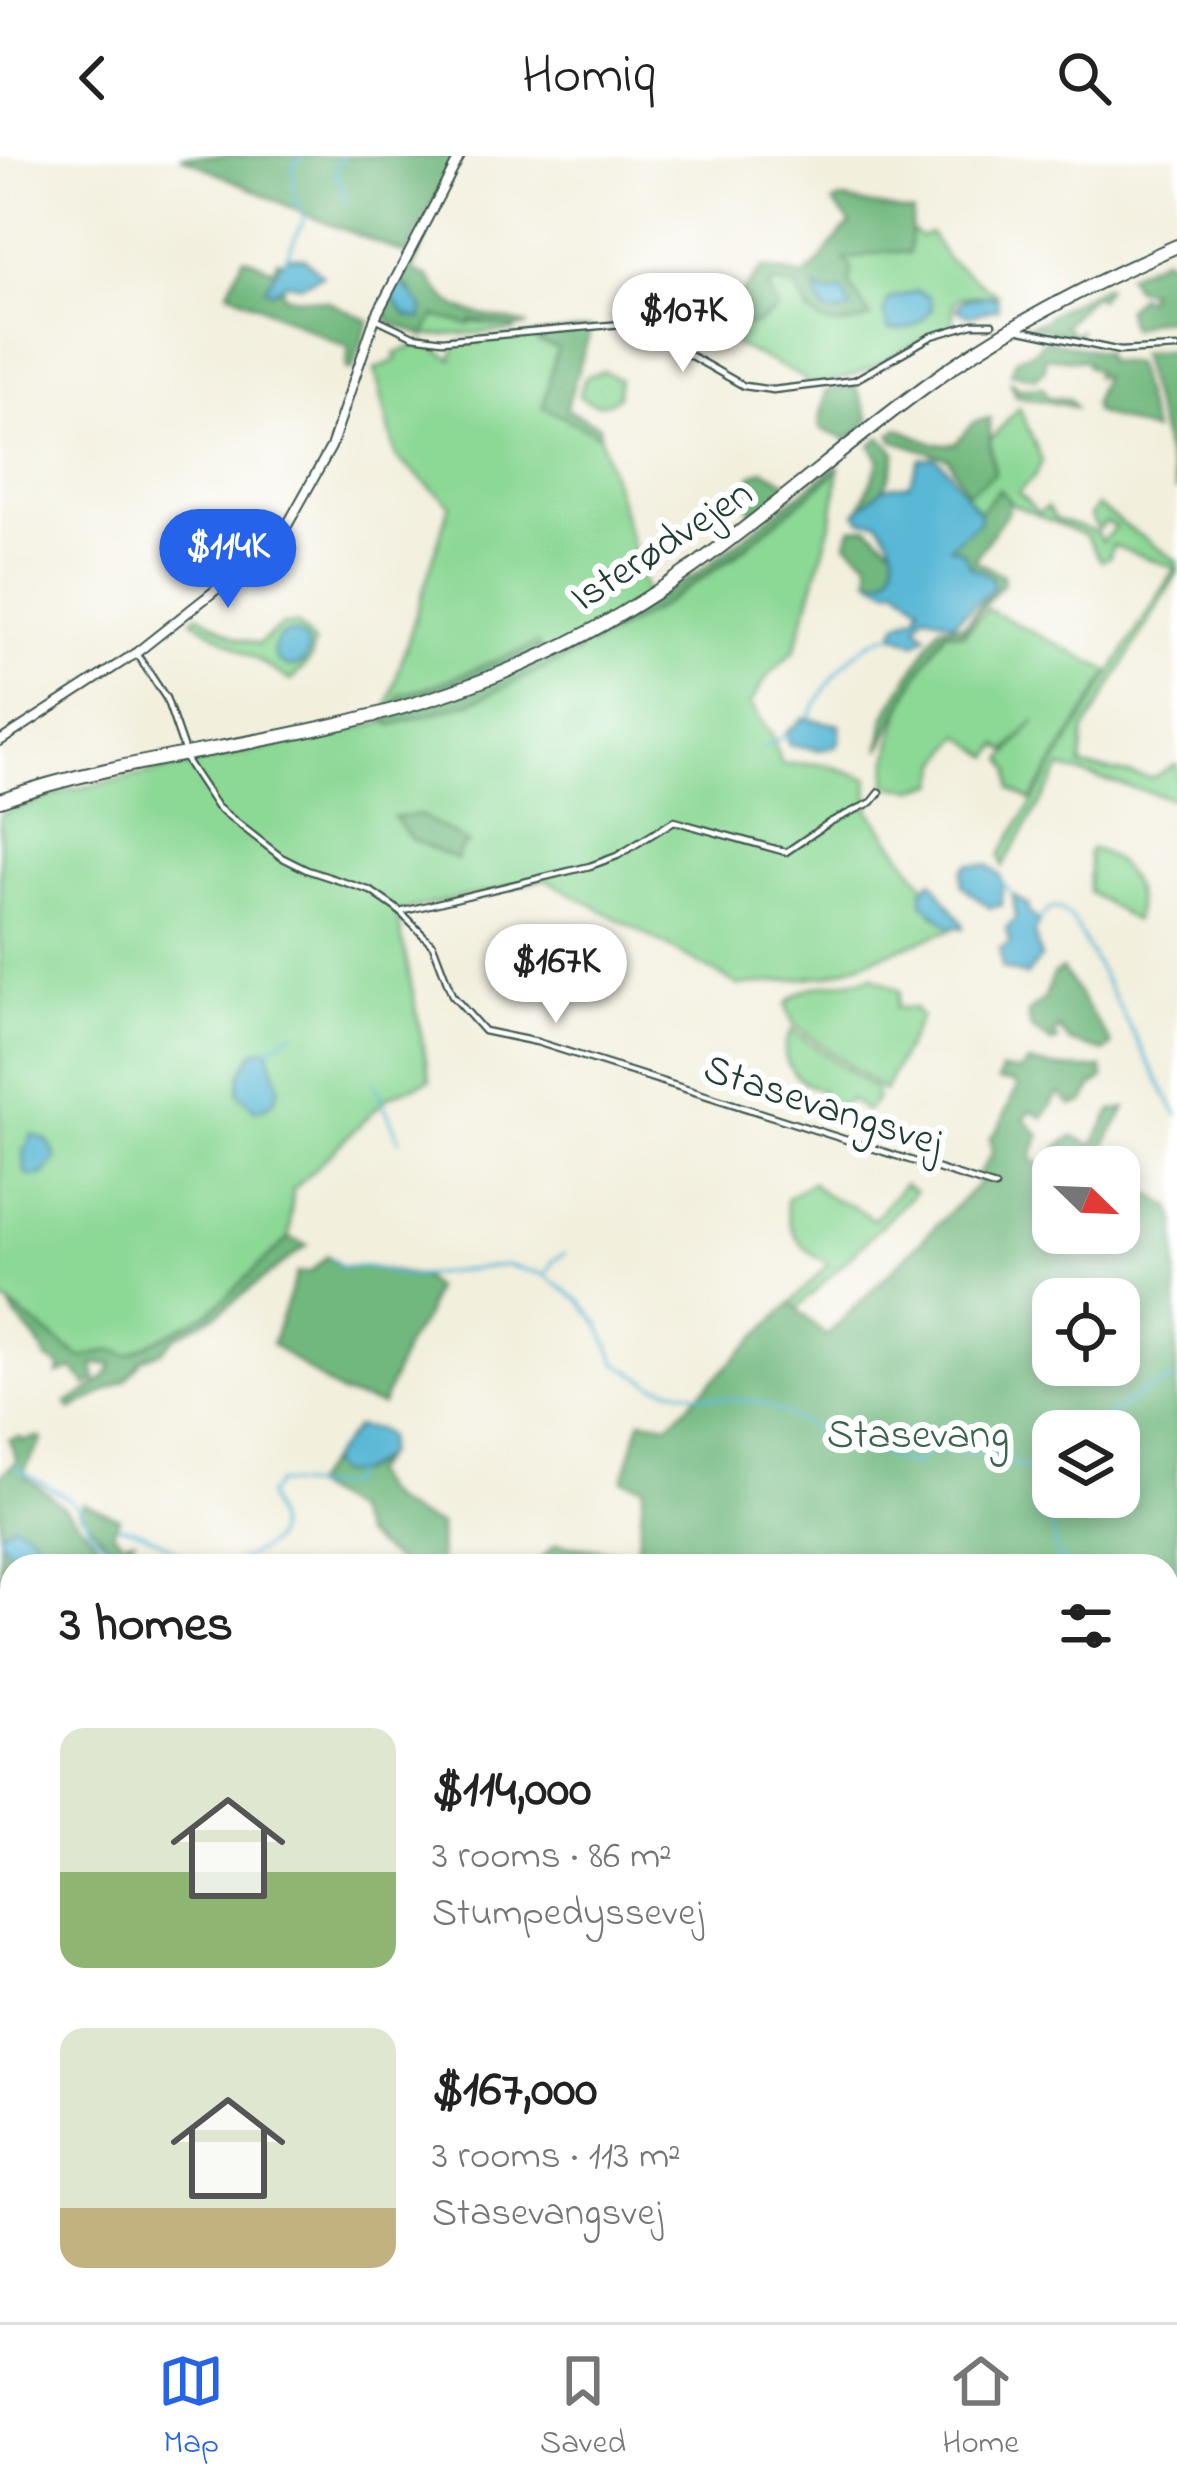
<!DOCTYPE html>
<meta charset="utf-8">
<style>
body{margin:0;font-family:"Indie Flower",sans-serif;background:#f6f6f6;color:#222;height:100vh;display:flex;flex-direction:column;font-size:45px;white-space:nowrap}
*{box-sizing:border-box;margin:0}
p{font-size:39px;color:#767676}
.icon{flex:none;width:66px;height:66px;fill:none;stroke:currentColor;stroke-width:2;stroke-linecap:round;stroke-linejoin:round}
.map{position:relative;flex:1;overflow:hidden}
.details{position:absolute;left:0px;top:1398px;width:1179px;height:768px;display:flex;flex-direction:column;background:#fff;border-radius:36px 36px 0 0;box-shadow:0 6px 18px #0003}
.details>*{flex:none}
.needle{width:78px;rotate:113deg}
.tools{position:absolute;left:1032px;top:990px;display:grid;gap:24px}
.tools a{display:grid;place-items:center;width:108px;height:108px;border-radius:24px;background:#fff;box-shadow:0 6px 18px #0003;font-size:60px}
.price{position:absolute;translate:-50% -102px;padding:0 27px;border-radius:42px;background:#fff;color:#222;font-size:39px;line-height:78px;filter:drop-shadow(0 3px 6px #0008)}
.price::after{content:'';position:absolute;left:50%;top:72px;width:36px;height:27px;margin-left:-18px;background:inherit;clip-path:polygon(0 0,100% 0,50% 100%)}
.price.current{background:#2563eb;color:#fff}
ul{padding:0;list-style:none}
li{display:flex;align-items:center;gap:36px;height:300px;padding:0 60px}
li span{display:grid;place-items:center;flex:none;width:336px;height:240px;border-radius:24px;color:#555}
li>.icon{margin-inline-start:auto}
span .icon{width:144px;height:144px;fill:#fffc;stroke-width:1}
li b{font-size:51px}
h2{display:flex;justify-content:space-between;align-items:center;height:144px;padding:0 60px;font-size:51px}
header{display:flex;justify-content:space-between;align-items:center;height:156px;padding:0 60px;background:#fff;font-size:54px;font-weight:600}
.menu{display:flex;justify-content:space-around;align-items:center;height:168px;border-top:3px solid #e0e0e0;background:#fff;font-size:33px;color:#767676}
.menu a{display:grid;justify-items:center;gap:6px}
.menu .current{color:#2563eb}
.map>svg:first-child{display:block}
.industrial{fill:#d2bdc7}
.green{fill:#8cd895;stroke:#568a64;stroke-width:3}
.forest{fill:#71b87e;stroke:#487a59;stroke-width:3;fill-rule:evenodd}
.water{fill:#58b8d6;stroke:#3c7a85;stroke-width:3}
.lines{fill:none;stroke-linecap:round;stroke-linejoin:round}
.stream{stroke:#58b8d6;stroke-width:3}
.street-casing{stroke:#3f584d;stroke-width:9}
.secondary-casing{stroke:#3f584d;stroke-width:12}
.highway-casing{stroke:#3f584d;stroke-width:16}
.street{stroke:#fff;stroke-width:4.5}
.secondary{stroke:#fff;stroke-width:8}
.highway{stroke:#fff;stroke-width:12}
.labels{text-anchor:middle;stroke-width:12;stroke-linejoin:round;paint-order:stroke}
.street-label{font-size:42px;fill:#1f3d34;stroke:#fff}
.park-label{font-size:42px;fill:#3a644c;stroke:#fff}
</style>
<header><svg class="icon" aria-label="back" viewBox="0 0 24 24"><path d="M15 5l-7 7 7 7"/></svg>Homiq<svg class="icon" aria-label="search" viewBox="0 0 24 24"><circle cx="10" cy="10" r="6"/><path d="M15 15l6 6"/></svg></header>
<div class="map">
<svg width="1177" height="2166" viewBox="0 0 1177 2166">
<rect width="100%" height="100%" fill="#fff"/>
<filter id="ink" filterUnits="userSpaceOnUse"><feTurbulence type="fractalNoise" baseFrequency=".00833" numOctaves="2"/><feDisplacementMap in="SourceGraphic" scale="24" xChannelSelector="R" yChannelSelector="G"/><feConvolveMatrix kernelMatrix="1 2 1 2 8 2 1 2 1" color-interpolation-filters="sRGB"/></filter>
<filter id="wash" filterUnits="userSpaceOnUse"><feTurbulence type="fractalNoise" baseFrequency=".004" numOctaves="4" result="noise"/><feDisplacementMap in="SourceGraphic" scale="48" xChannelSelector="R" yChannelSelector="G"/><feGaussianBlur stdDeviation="2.7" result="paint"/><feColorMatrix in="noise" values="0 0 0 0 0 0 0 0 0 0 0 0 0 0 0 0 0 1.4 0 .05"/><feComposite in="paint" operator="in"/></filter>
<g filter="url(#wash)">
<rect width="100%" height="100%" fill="#f2efdd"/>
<path class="industrial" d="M476,2154H629L630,2166H471Z"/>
<path class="green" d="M911,74L920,81L930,77L947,103L996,138L960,141L953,148V168C904,192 861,228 805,228L804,222L732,187L734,180L724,177L721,170L731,166C742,138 758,147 772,127L795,131L810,159L871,161L850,130L843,104L888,95L909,97Z
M434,159C460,169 491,164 516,175L425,180Z
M536,179L538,186L557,192L544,251L600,280L652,456L733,402L839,313L832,364L795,494L767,521L750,548L772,580L781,608H824L868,622L869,654L925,730L922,734L933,758L955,772L829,819L740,830L545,723L397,756L430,924L389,940L293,1034L289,1082L210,1156L128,1199L112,1194L82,1202L0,1142V658L67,635L386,566L389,546L450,348L396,301L375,213L397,204L395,198L423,186L452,203L455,190L460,187Z
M603,215L619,223L618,240C605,252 593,250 579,240L585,221Z
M1019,251L1042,305L1035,320L1018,336L1038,357L1047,351L1055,363L1096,376L1102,386L1115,371L1105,366L1098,373L1090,360L1097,350L1177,405V417L1084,576L1081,610L1152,622L1177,608V644L1061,612L1003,710L1000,699L1175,412L1112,389L1110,400L1101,405L1086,380L1009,347L999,334L980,356L965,338L995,317L990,285Z
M987,453L1110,515L1031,644L1011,633V615L1004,603L1036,564L1007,595L999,589L991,601L961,579L941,607L936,628L915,633L887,630C887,574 912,520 947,475L964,478Z
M198,458L237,482L258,488L283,469H298L314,487L311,503L291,525L192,463Z
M1091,693C1121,698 1146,737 1134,765L1089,736C1086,722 1093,715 1088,698Z
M872,820L900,835L896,852H914L921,861L884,935L794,869L786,849C805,823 844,830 872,820Z
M792,874L876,934V944L866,956L850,943L834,957L817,951L821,934C794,926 774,900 792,874Z
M812,1026C828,1047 855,1046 873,1064L904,1028L915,1036L797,1153L791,1147L829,1108C801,1094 786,1075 786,1043Z
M875,2154H1065L1058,2166H873Z"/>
<path class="forest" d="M180,0H457L406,98L312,61Z
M839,43L913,57L909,97L888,95L844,104L852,112L850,130L871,162C828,176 816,172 795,131L772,127L769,133L778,154L757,168L746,169L737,152L731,167L722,170L724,177L734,180L732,187L710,174L763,112L804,120C825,105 831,83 851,68L833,47Z
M432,66L413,115L429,121C455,166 485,155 528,170L514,172L472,164L470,169L434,160L425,180L387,165L388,159L383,154L392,141L407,159L411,134L401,126Z
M244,101L273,113L277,104L282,105L270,124L272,136L282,131L284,140L327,145L369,165L352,214L346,213L349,192L228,135Z
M1164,101L1177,110V163L1153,164L1130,173L1126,153L1138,140L1146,143L1149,135L1134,132L1127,119Z
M1103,130L1107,131L1099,143L1093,139L1064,169L1074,179L1080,173L1077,182L1028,169L1046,164L1048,159Z
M591,172L566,253L599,270L600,280L543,251L557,192L538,186L536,179Z
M1044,184L1104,196L1106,205L1134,207L1153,276L1095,256L1093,248L1102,220L1095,221L1096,215L1087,210V205L1045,201V213L1035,222L1011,217L1017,202L1035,195Z
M1177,194V256L1168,260L1177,280V336L1139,197Z
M1010,224L1019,232L1043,231L1048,241L1069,243L1075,251L1016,240Z
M855,229L870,264L847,284L823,274L819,269L826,235Z
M990,262V292L995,317L967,337L948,302L893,284L891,278L898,272L936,288H955L974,266Z
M881,281L896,296C893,320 881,343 859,355L880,304L871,289Z
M836,310L839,314C760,380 684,441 592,489L588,487L590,482L695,419Z
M764,314L792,329L752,361L748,341L752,319Z
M999,333L1009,344L1008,355L974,404L1003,419V427L961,477L946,474L910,532L880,594L885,560L940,470L964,469L994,431L991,420L969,409L949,390L979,365L980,355Z
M868,371L896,393L893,414L885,422L870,423L869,405L847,387L851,372Z
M537,488L540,493L533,498L396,548L400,538L424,533Z
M575,488L580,489L578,497L472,546L392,569L384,564Z
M420,659L468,687L460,693L457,704L411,683L394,661Z
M1062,813L1112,889L1105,896L1070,886L1060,873L1054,878L1058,885L1052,887L1031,873L1028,857L1045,842L1053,819Z
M1028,907C1053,911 1077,915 1102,912L1104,922L1092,930L1085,946L1072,949L1059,937L1043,962L1031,954L1024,963L1040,979L1031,1003L1053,1015V1077H1119V1037L1133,1043L1152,1039L1170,1050L1176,1064L1177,1625L1167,1617V1410H533L556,1388L637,1398L644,1330L623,1324L641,1264L669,1268L791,1147L826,1180L981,1025L976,1022L992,998L990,982C1003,970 1008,947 1018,931L1013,926L998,925L1001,914L1020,915ZM1053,1143H1119V1209H1053ZM1053,1275H1119V1341H1053Z
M1126,952L1092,1011H1066L1055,1004L1057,991L1073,980L1093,989L1111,955Z
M289,1082L307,1089L219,1157L175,1181L162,1195L142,1203L126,1224L71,1254L67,1247C84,1238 106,1227 112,1208H93L96,1225L87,1229L73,1213L58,1218L61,1211L46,1203C38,1176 17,1171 11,1150L81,1202L112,1194L129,1199L210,1156Z
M327,1100L342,1111H369L422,1121L434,1132L424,1163L407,1186L382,1249L341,1238L272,1188L297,1117L311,1116Z
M20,1281L23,1285L38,1281L42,1284L25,1313L26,1322C46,1332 106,1389 112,1410H12V1449L5,1445L1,1452L0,1320L17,1305L9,1284Z
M383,1302L370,1317C386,1350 407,1356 439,1369L440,1404L433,1410H403L362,1379L352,1355L310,1330L330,1303V1311L367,1313Z
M83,1347L119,1362L113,1376L122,1385L134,1383L123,1404L78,1355Z"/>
<path class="water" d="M292,100L304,102L322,119L301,129L286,127L272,136L265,132L282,105Z
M401,126L423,152L422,163L406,159L392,141Z
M817,132L828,138L842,134L852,153L838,158L827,157L818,144Z
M917,135L929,141L932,152C919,170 911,175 889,174L884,155L889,143Z
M988,140L997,142L998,152L969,160L957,153L963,144Z
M934,301C956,315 961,341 980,356L979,365L950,390L964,396L969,410L991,420L994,431L953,467L925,457L917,469L927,479L915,487L893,478L898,467L917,459L920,449L898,430L889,433L870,423L886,422C904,404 892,382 878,365H862L856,357L883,332L909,328L920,303Z
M274 494a17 17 0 1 1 34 0a17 17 0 1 1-34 0Z
M804,562L840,569V584L836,591L818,594L789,588L786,577Z
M968,708L988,709L1001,720L1002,749L990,752L962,729V715Z
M932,724L963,768V772L949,770L923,747L922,734Z
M1013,739L1029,750L1027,755L1039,765L1034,777L1041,802L1026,820L1002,812L1000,793L1010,788L1006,773L1016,763Z
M268,892L279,932L273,947L256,955L238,937L241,917L254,895Z
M32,978L48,985L57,1002L43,1019L32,1021L25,1017L24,996Z
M356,1271L377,1273L387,1280L386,1298L359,1317H337L330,1310V1303Z
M13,1368C29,1373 42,1382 34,1400L17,1402L1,1385L0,1376Z"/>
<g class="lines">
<path class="stream" d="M342,0L336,14L347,47
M285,104L304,63L301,52L295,47L293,11L302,0
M809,562C825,528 854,486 893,478
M762,593L786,579
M1002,726L1012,739
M1039,765L1048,754L1057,752L1072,763L1177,959
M268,893L294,876
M373,924L400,985
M333,1103L342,1111H369L410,1121L505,1109L543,1118L581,1146L599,1168L616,1206L654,1229L710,1241L761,1246L834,1283L913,1309L931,1295L984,1297
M547,1117L554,1104L565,1097
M1089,1275L1139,1239L1173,1223
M988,1297L1053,1323
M16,1311C36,1326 64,1335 81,1355C86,1361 85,1367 90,1373C100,1388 116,1387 117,1410
M1035,1318L1052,1340L1050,1366L1057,1394
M119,1370C147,1373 173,1393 195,1410
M1056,1399L1070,1410
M232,1410C246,1396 278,1394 276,1370C275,1360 269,1349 267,1339L277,1327L322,1331L347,1328L352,1318
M9,1771L12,1764
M0,1833L10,1813V1801
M1167,2022L1177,2020
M1059,2166L1066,2154"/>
</g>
</g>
<g filter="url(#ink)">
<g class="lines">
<defs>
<path id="street" d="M375,162L413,180L442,184L633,167L744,230L773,234L855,224L932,180L973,168H992
M1021,174L1120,195L1177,192
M136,497L166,542L183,591
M186,604L217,651L281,701L307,714L371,735L397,753L433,789L452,839L484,875L537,886L995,1031
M400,756L590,710L617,700L674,665L786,696L830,666L872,646L880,636
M1167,1914L1177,1918
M1167,2149L1177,2151
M112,2154L122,2166
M293,2154L298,2166
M820,2154L842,2166
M380,2155L405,2166
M0,2161L6,2156
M396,2166L402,2154
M419,2166L424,2154
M817,2166L821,2154
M1152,2166L1156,2165"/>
<path id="secondary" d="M0,585L136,497L279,384L331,291L375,162L460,0
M0,1621L12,1631
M93,2166L102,2154"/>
<path id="highway" d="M0,644C104,607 213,596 320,572C400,555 478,530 552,495C697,426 797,325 923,232C1001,173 1088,129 1177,90
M0,1779L12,1782
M0,1788L12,1791
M1167,2063L1177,2065
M1167,2080L1177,2084"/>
</defs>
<use href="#street" class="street-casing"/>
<use href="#secondary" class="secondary-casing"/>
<use href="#highway" class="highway-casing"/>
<use href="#street" class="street"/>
<use href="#secondary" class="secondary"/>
<use href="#highway" class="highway"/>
</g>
</g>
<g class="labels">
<g class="street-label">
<text transform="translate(660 387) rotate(-33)" y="15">Isterødvejen</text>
<text transform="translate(824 947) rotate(18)" y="15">Stasevangsvej</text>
</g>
<g class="park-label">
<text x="918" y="1291">Stasevang</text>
</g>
</g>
</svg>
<div class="tools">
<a><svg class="needle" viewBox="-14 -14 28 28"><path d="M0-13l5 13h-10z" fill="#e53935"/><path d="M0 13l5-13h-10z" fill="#767676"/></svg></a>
<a><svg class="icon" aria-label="locate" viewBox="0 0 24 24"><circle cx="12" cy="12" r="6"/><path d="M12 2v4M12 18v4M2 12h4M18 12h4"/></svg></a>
<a><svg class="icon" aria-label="layers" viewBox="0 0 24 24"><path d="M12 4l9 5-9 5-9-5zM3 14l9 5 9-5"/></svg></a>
</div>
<b class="price" style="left:683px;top:219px">$107K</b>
<b class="price current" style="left:228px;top:455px">$114K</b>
<b class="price" style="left:556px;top:870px">$167K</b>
<section class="details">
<h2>3 homes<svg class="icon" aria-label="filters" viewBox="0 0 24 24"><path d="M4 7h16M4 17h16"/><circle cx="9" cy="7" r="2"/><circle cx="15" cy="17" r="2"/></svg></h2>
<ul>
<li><span style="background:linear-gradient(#dfe7d0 60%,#8fb573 0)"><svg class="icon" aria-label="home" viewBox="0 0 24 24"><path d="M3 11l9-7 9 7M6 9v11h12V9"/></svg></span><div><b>$114,000</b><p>3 rooms · 86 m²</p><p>Stumpedyssevej</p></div></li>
<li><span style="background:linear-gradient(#dfe7d0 75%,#c2b280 0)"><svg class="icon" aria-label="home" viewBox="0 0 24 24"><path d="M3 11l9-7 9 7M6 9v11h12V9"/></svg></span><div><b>$167,000</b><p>3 rooms · 113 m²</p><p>Stasevangsvej</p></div></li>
</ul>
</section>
</div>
<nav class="menu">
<a class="current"><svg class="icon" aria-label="map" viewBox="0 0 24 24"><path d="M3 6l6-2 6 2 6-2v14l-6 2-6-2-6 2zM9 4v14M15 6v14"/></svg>Map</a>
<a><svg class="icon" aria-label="saved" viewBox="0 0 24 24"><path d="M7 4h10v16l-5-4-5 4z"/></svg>Saved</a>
<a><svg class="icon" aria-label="home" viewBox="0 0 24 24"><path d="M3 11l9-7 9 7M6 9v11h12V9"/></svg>Home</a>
</nav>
